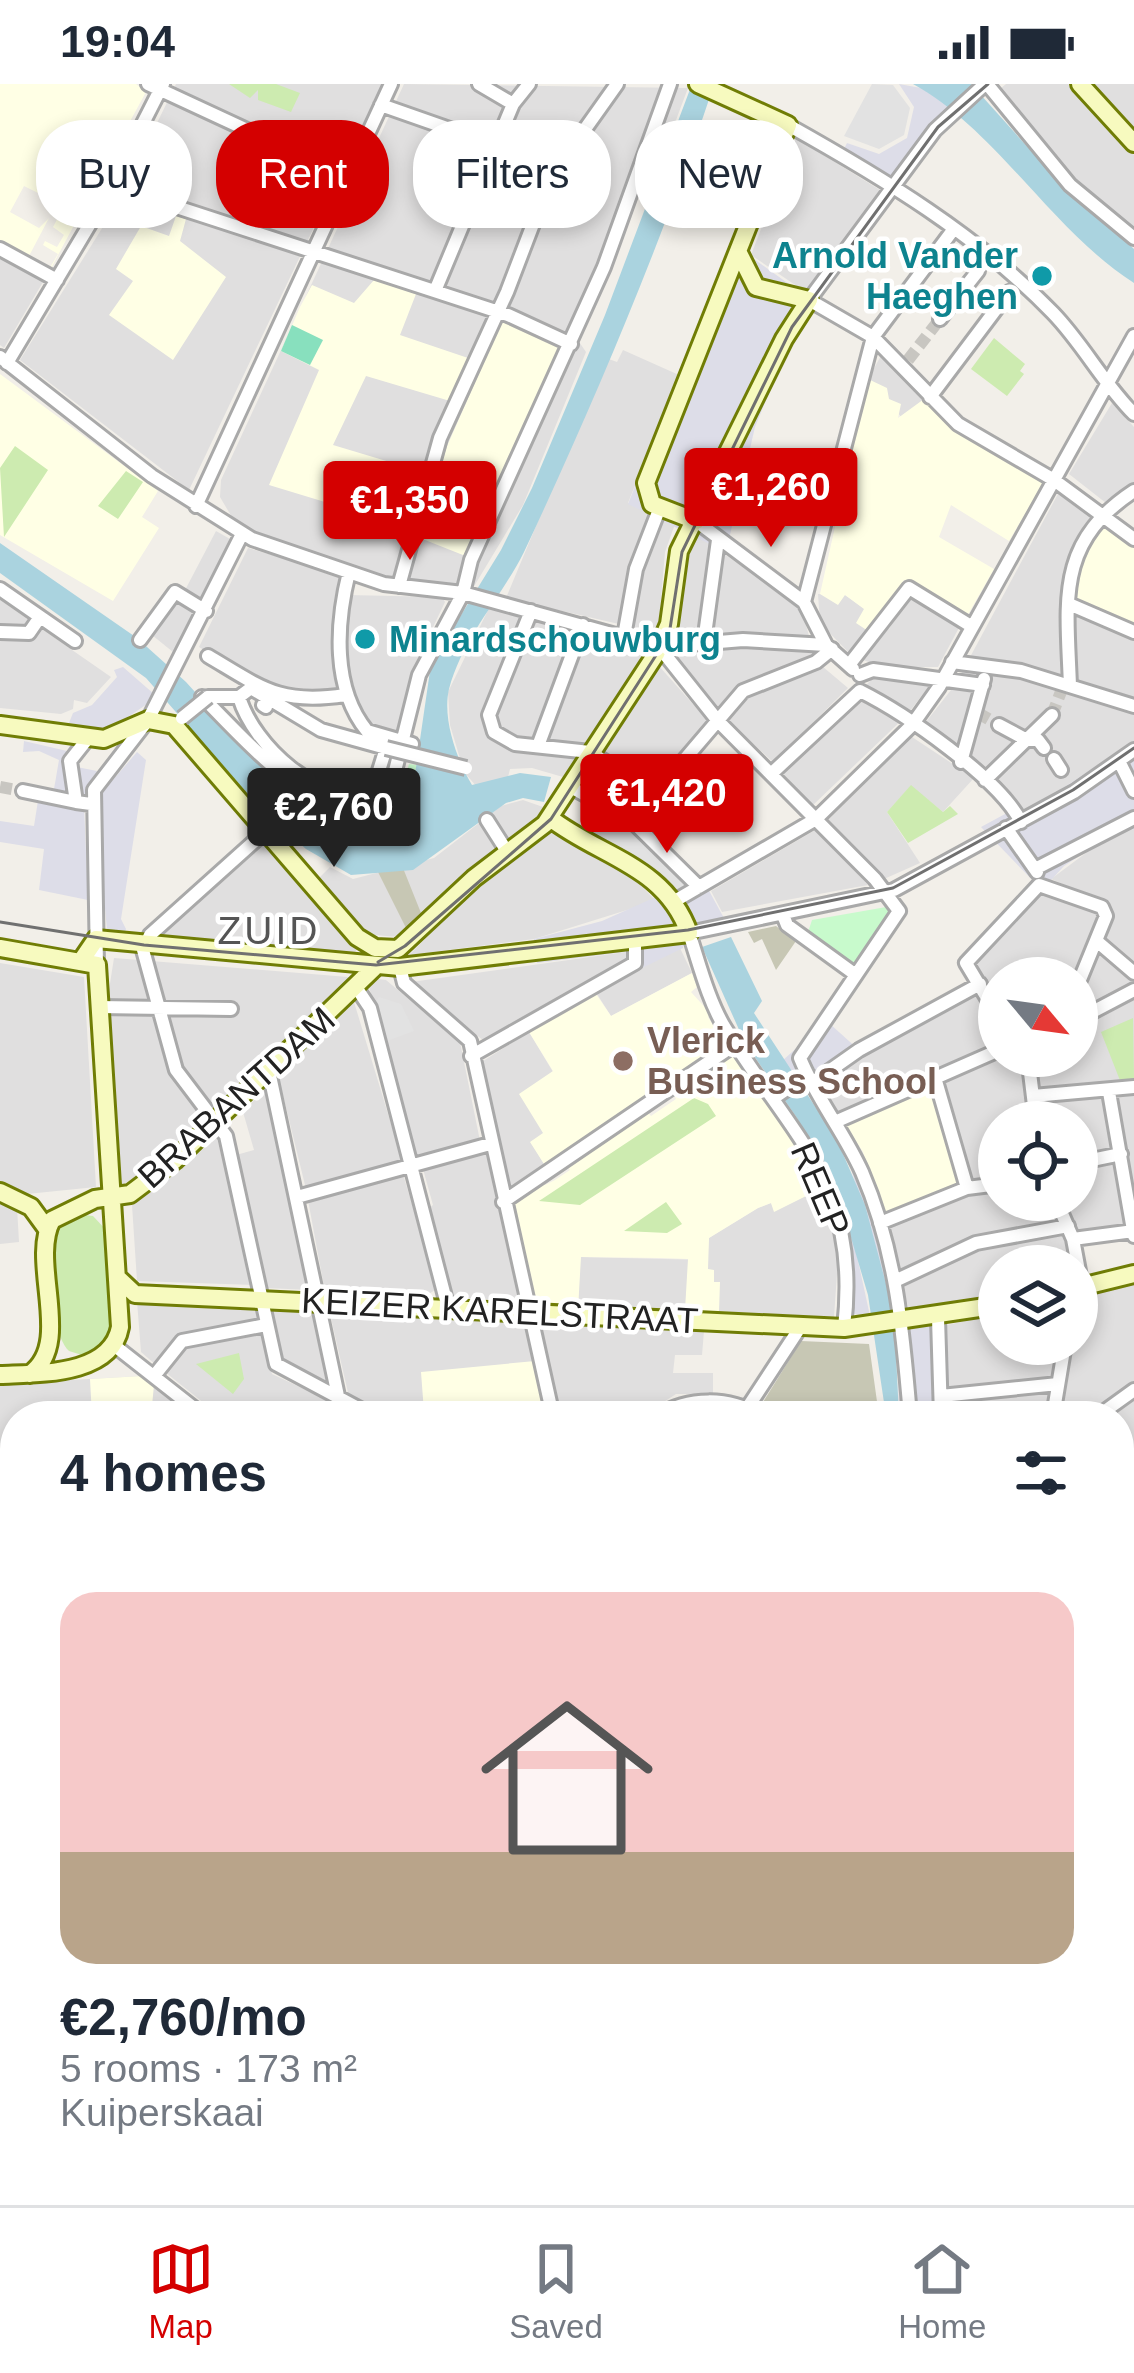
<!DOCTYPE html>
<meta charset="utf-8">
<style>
body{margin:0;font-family:Helvetica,sans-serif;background:#f6f6f7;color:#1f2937;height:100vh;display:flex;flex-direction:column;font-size:45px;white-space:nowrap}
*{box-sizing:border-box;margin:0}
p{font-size:39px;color:#747a83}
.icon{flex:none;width:66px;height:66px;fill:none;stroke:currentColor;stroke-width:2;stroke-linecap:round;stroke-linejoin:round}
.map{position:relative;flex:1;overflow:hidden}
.sheet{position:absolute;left:0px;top:1317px;width:1134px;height:804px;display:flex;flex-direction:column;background:#fff;border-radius:48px 48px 0 0;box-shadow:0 6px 18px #0003}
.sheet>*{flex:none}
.hud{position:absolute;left:36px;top:36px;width:1062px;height:108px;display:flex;gap:24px}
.needle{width:78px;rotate:119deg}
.buttons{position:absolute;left:978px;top:873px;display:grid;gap:24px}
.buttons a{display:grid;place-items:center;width:120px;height:120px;border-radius:50%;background:#fff;box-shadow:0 6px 18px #0003;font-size:60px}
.price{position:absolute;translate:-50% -102px;padding:0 27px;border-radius:12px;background:#d40000;color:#fff;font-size:39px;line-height:78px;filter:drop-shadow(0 3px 6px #0008)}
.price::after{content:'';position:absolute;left:50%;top:72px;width:36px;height:27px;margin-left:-18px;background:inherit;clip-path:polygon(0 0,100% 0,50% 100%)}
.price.active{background:#222;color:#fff}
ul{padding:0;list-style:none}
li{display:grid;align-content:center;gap:24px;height:636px;padding:0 60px}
li span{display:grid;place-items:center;height:372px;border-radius:36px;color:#555}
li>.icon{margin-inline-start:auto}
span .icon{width:216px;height:216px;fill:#fffc;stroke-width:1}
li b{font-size:51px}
h2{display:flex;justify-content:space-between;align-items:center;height:144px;padding:0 60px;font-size:51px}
.pill{padding:0 42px;border-radius:48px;background:#fff;box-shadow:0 6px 18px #0003;font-size:42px;line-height:108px}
.pill.active{background:#d40000;color:#fff}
.status{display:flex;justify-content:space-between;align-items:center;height:84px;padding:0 60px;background:#fff;direction:ltr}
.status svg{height:33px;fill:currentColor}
.tabs{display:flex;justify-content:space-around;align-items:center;height:168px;border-top:3px solid #e0e1e3;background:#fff;font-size:33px;color:#747a83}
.tabs a{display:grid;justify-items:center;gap:6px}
.tabs .active{color:#d40000}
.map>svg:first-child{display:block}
.residential{fill:#e0dfdf}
.education{fill:#ffffe5}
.construction{fill:#c7c7b4}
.grass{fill:#cdebb0}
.park{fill:#c8facc}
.pitch{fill:#88e0be}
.parking{fill:#e2e2e2}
.plaza{fill:#dddde8}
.water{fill:#aad3df}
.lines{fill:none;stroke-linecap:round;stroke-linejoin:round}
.street-tunnel{stroke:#c8c6c1;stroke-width:12;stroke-dasharray:12 6;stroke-linecap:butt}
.street-casing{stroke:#a9a9a9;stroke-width:18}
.secondary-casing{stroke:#707d05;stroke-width:22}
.primary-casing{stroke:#a06b00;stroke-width:24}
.street{stroke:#fff;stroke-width:12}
.secondary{stroke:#f7fabf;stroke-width:16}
.primary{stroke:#fcd6a4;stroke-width:18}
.tram{stroke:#707070;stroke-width:3}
.rail{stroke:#707070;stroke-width:3;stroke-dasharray:24 24;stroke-linecap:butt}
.street-bridge-casing{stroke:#a9a9a9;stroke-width:18;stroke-linecap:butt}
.street-bridge{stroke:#fff;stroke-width:12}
.culture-dot{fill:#0f9aa8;stroke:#fff;stroke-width:4.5}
.education-dot{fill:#8d6e63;stroke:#fff;stroke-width:4.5}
.labels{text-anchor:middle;stroke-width:9;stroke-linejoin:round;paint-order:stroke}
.culture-label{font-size:36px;font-weight:bold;fill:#0d838f;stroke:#fff;text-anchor:end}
.education-label{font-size:36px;font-weight:bold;fill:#785e54;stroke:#fff;text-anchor:start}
.street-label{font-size:36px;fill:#222;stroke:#fff}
.neighbourhood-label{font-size:39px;letter-spacing:3px;fill:#555;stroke:#fff}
</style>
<div class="status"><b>19:04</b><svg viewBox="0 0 49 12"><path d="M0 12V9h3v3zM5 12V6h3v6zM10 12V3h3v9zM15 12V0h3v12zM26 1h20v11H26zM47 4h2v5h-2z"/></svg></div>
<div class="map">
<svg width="1134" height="2121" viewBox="0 0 1134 2121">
<rect width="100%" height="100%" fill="#f2efe9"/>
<path class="residential" d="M176,0H382L189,406L20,276L119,117Z
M404,0L688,4L649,108L629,99L573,249L586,268L523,421L473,504L383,493L254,448L233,435L220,413L221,396Z
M1006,0H1068L1134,71V145L1092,115L1061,82L1000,5Z
M1092,0H1134V44L1111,20Z
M796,54L880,106L807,209L751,171Z
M0,174L43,198L4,264L0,261Z
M623,266L679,291L628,419L675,440L665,468L658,549L506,514L606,274L617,278Z
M882,270L924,315L903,335L868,295Z
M1112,319L1134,343V401L1106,419L1069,390Z
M1059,408L1134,462V657L1027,728L925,639L955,601Z
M216,447L230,455L173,568L147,547L176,506L183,510Z
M697,451L801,523L816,577L848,604L773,678L717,627L676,572L684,486Z
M248,464L345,492L347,511L442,513L445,518L414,583L401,650L370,645L349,607L304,609L258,599L199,563Z
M911,507L961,540L938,583H882L858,574L881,541L889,545Z
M818,510L845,511L865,525L868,547L852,572L820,539Z
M0,516L111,593L87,619L74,616L73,625L61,630L0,624Z
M489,524L646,568L563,693L532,684L510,685L508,693L477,703L464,688L450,641L448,608Z
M658,581L709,638L633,725L581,696Z
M873,594L929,602L907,631L812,722L781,687Z
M912,653L974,694L943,728L911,702L887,728L920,779L884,795L828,736Z
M523,716L543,723L534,741L448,805L397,853L364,850L318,795L330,783L353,795L434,774L501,722Z
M817,745L868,801L722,828L711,807Z
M1134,745V884L1106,859L1111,829L1105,818L1051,795L1098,760L1095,754Z
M550,748L618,778L656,817L534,855L409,871L491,790Z
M265,759L357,865L354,870L163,854L162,850Z
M1042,808L1099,829L1092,855L1134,897L1077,931V894H999V921L973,880Z
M679,862L692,889L611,932L597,910Z
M626,868L628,875L484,957L411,898Z
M114,874L348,893L350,897L163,1076L122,1101L108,912Z
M0,879L84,893L96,1103L27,1110L17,1123L19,1158L0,1160Z
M378,895L386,896L460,958L480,1057L417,1074L369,903Z
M978,905L999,942V960L944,989L837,1030L821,996Z
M1134,914V1141L1078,1151L1066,1116H1077V1038H1040L1034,972H1077V942Z
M354,918L402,1076L306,1105L278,991Z
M529,948L553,988L544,1049L531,1058L544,1080L511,1102L480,979Z
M999,972L1023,976L1029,1038H999V1116H1049L1065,1148L1069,1182H999V1213L909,1226L888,1144L942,998Z
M263,1007L268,1009L310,1206L266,1204L236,1071L254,1066L243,1028Z
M217,1054L254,1201L137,1197L132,1121Z
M486,1069L500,1122L522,1217L452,1214L428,1125L433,1121L423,1085Z
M403,1090L437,1205L425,1212L325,1208L308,1116Z
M818,1106L839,1162L834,1233L578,1220L580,1173L707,1176L709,1154L758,1124L771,1119L775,1127Z
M1134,1200V1594L1119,1595V1332H950L947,1241L999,1230V1260H1077V1211Z
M137,1217L257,1224L261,1235L178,1253L156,1281L141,1268Z
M271,1225L316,1227L334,1302L283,1279Z
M330,1230L527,1238L546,1332H394L373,1324L349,1313Z
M539,1238L704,1247L702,1271H675L673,1289H713V1310H676L642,1332H558Z
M261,1246L272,1290L362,1332H220L165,1288L185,1262Z
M142,1292L192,1332H15V1390H0V1300Z
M0,1554L15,1555V1960L0,1963Z
M1134,1771V1874L1119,1869V1807Z
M1119,1887L1134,1892V2074L1119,2071Z
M1119,2085L1133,2089L1126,2121H1003L991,2115L995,2106H1119Z"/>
<path class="education" d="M0,0H136L146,8L103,87L81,76L52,129L54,117L24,102L10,128L39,144L49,134L29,172L35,176L34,179L48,187L58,170L43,161L45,157L57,163L64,151L53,143L70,111L77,114L82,95L95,102L49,188L33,179L34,176L0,157Z
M176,132L186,135L180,157L226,193L173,276L109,231L133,197L116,185L141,142L169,152Z
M374,196L416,210L400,251L468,274L450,317L366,292L333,361L423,388L407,443L269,401L319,286L281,267L300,223L312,201L354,219Z
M504,233L567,262L468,473L420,454L447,362Z
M0,290L158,407L142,433L159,444L113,517L0,451Z
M868,295L887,304L889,315L901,320L898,334L924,315L952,342L1045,396L1009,457L951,421L939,453L994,485L966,534L927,505L904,496L868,547L856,539L864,525L845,511L838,521L820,510Z
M1101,437L1134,463V543L1074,517L1078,485Z
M692,889L697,903L691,908L711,930L708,933L725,961L544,1080L530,1058L543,1049L519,1010L553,987L529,948L596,910L611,932Z
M735,968L817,1092L818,1106L774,1128L771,1119L758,1124L709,1154L708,1185L714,1186V1198H720L719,1228L685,1226L688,1175L661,1174L581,1173L578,1225L537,1223L515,1120L518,1111L541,1096L545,1101L555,1096L570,1086L566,1079L645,1025L651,1032L676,1015L672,1007Z
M935,1004L963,1101L884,1131L863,1068L845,1040Z
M535,1277L546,1332L424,1328L421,1288Z
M142,1292L154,1301L151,1332H92L90,1295Z"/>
<path class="construction" d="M403,784L421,829L406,844L378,788Z
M776,842L796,857L776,886L762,855L754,859L748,848Z
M801,1257L869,1260L879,1332H776L760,1323Z"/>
<path class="grass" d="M229,0H276L300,9L291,28L258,16V6L250,14Z
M994,254L1025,280L1020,287L1024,290L1007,312L971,285Z
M15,362L48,386L4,453L0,384Z
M126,387L143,398L118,435L98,422Z
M911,701L943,728L950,722L958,730L908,759L887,728Z
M1133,934L1134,996L1121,999L1101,948Z
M694,1014L708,1020L716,1032L580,1121L539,1117Z
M666,1118L682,1140L667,1149L624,1147Z
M77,1130L93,1132L108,1148L112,1251L85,1272L69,1267C51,1250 47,1181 51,1156C54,1141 64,1134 77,1130Z
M239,1269L244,1295L233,1310L196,1280Z
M284,2106H394L388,2121H349Z"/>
<path class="park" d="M409,680L417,681C413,722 389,751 345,748L348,736L331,730C368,728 399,720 409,680Z
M892,822L855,883L807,851L812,836Z
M0,1630L15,1633V1714L0,1707Z
M0,2076L15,2079V2106L139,2110L136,2121H0Z"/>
<path class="pitch" d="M292,241L323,256L310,281L281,267Z"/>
<path class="parking" d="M872,0L893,1L910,24L904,51L879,65L844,52Z
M602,723L623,735L689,804L678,811L637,775L588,750Z
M379,913L401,920L414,947L384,958L374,921Z
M470,2106H656L710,2121H492L467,2115Z"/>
<path class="plaza" d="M899,0L921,4L946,20L955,34L901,104L843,67L847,59L879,70L907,54L914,23Z
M730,165L747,170L817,220L779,285L755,343L726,468L628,420Z
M123,583L154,610L150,618L109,646L69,639L73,629L92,621L117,593L114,586Z
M73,655L86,662L77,683L97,687L84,721L88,816L39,806L44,765L0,758V737L34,742L40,704L54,705L59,676L39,667L23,668L24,657L67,667Z
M1134,657V745L1096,755L1098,760L1064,782L1042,806L981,743L1005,730L1027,728Z
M137,668L146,676L121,835L126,845L123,854L107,846L97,736L106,694L112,697Z
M707,803L725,836L691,842L682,821Z
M658,812L671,820L684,849L683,864L638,886L625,868L537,879L534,855L602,837Z
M820,931L859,966L812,1000L860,1085L897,1196L894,1230L851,1085L808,1003L782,977L801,960Z
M779,1011L827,1084L852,1149L870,1232L846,1229L841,1136Z
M947,1238L950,1332H899L897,1248Z"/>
<path class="water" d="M692,0H714C664,154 593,321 524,468C501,514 463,553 449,605C442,635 457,676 472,701L520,689L551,693L544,718L523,714L506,719L413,786L351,791L306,765L262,726L146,594L0,489V459L137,554L186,598L270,691L314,729L345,748H368L387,740L413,704L431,580L501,466L532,404L605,231Z
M913,0H971L1050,88L1134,165V199C1050,145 998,47 913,0Z
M731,853L762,917L754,929L837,1056L865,1121L894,1230L899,1332H886L868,1211L839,1113L797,1034L745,959L702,863Z"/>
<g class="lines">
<path class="street-tunnel" d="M908,276L940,235
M978,629L999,641
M1052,631L1062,605
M0,703L23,707"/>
<defs>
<path id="street" d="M148,0L348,93
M479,0L513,20
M985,0L935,46L809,216L873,253L958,340L1054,396L1134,455
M987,0L1070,101L1134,154
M381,21L498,62
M788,41C881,93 979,152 1053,229C1083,260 1103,299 1134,330
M112,102L508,231L571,260
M0,165L57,196
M435,207L513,20L529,0
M940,235L978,187
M0,273L152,392L252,455L384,500L463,509L659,563L743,556L826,561
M7,279L103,118L163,0
M930,313L1009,208
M196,422L391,0
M696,437L804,518
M349,488C336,540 332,604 367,647L412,660
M399,502L440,354L507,208L551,93L617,0
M0,505L75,557
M804,518L873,253L953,146
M804,518L826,561L853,585
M1069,520L1134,548
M531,527L489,631L494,648L515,660L590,668L655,709
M0,548L29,549L40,533
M624,552L636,485L660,423
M140,556L175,508L206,527
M704,558L718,456
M659,563L718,637L875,795L899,827L800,974C816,1014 844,1048 862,1088C896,1167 903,1247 910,1332
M208,572C262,604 280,621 345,611
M952,578L1021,587L1134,622
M849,581L909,504L971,542
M860,591L873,586L983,601
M1070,602C1067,517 1055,459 1134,407
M860,607C904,629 999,694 1021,738
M202,613C241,650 339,770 391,703L419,591L463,509L471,476L604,183L670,0
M208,613H239L251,604L321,646L386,664L373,706C319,723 254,662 239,613
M263,621L266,623
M999,641L1027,656H1038L1044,664
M89,653L70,677L76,718L91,720
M538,662L583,541
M1054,675L1061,686
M1119,677L1134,707
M961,678L984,595
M772,689L860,607
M985,696L1052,631
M569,702L632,737L699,803
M23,707L76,718
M487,736L508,769
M632,737L743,607L816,578L832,565
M1006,744L1037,788
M267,746L150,851L143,866L176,986L226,1052L276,1280L373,1332
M1037,784L1134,734
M1039,801L1102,823L1106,832L1077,903
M673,818L816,735L912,641L939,603L1134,252
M783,831L787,841L856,891
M1099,859L1134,889
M97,881L94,706L148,636L242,450
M400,883L404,899L470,957L553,1332
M356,903L370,924L448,1224
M99,923L231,925
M999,934L966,879L1039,801
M1077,936L1134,906
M471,972L635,879V855
M1028,972L1036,1038
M269,987L338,1312
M936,997L967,1104
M812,999L859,966L980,900
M1109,1008L1134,1152
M1033,1012L1134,1003
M775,1013L807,991
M835,1038L999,966
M1077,1079L1121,1070
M297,1113L490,1060
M1056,1116L1073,1155L1082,1203
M503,1118L737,959
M880,1139L967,1104L999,1100
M1073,1155L1134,1147
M897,1196L976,1159L1068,1142
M938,1234L941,1332
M844,1244C861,1100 793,1055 725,944C708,916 699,879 689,849L894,806L1074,708L1134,666
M115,1262L204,1332
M154,1292L182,1257L266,1241
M941,1312L1058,1300
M657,1332C688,1313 729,1312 760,1332
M742,1332L801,1242
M1053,1332L1065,1260
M1098,1332L1134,1306
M1119,1455L1134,1443
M1119,1477V1566
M0,1486L15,1487
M0,1546L15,1547
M1119,1604L1134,1605
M0,1758L15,1762
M0,1792L15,1798
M1119,1879L1134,1884
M1119,2080L1134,2084
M1133,2121L1134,2115"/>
<path id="secondary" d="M1080,0L1134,59
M696,437L652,420L646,399L788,41L698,0
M0,641L104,655L148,636L174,641L357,853L375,864L398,865L474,794L545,740L656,570L669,540L679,467L784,255L809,216L756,203L740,171
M0,864L97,881L120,1243C111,1292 39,1289 0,1291
M81,877L96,855L400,883L689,849C665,781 600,773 550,734
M0,1108L31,1123L47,1145
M118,1194L135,1210L844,1244L999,1221
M1077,1204L1134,1190
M30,1290C74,1259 29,1179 52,1136L95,1115L130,1110L175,1076L374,884
M1119,1704L1134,1699
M1119,1784L1134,1748
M0,1877L15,1888
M0,1900L15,1910
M978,2121L983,2106"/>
<path id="primary" d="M0,1972L15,1971
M0,1991L15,1989
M744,2106L801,2121
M815,2106L908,2121"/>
</defs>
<use href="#street" class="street-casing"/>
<use href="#secondary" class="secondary-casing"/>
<use href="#primary" class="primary-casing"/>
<use href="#street" class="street"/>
<use href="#secondary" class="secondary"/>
<use href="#primary" class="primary"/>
<path class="tram" d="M0,838L144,861L376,881L688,846L893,804L1073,706L1134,664
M378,878L405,862L551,735L669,551L682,468L792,243L938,43L988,0"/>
<path class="rail" d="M0,2070L15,2073
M152,2106L212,2121
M215,2106L280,2121"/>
<defs>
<path id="street-bridge" d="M182,634L208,613
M386,664L466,684"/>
</defs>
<use href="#street-bridge" class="street-bridge-casing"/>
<use href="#street-bridge" class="street-bridge"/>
</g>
<g class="culture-dot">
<circle cx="1042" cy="192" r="12"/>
<circle cx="365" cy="555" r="12"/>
</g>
<circle class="education-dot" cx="623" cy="977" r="12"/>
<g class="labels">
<g class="culture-label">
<text x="1018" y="184">Arnold Vander<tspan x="1018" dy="41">Haeghen</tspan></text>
<text x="389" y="568" text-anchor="start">Minardschouwburg</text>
</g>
<g class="education-label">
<text x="647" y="969">Vlerick<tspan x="647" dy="41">Business School</tspan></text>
</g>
<g class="street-label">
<text transform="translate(236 1013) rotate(-42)" y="13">BRABANTDAM</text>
<text transform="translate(821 1105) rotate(67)" y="13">REEP</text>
<text transform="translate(500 1226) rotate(3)" y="13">KEIZER KARELSTRAAT</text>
</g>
<g class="neighbourhood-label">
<text x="269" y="860">ZUID</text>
</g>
</g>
</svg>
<div class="buttons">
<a><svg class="needle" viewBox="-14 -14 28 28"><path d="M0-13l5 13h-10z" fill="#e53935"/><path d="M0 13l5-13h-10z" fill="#747a83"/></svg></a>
<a><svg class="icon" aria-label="locate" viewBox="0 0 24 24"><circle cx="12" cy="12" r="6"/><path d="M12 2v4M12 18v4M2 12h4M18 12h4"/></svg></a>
<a><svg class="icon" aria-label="layers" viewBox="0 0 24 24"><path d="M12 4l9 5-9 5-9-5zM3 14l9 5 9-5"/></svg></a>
</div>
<b class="price" style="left:771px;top:466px">€1,260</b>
<b class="price" style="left:410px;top:479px">€1,350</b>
<b class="price" style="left:667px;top:772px">€1,420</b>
<b class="price active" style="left:334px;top:786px">€2,760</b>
<div class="hud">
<a class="pill">Buy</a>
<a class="pill active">Rent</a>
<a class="pill">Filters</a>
<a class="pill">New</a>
</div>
<section class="sheet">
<h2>4 homes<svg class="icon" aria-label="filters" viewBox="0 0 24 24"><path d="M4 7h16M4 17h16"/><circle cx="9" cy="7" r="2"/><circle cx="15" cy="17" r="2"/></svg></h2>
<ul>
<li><span style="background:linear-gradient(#f6c9c9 70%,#b9a48a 0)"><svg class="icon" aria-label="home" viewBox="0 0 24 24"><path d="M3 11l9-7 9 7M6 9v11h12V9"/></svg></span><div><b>€2,760/mo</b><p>5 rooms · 173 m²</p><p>Kuiperskaai</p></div></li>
</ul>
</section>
</div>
<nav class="tabs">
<a class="active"><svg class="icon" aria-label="map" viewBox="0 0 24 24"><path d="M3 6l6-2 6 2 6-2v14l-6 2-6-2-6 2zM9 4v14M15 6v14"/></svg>Map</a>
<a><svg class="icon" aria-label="saved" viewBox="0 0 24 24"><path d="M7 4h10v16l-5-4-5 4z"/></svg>Saved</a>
<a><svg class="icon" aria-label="home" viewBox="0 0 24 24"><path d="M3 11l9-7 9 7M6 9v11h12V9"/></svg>Home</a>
</nav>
